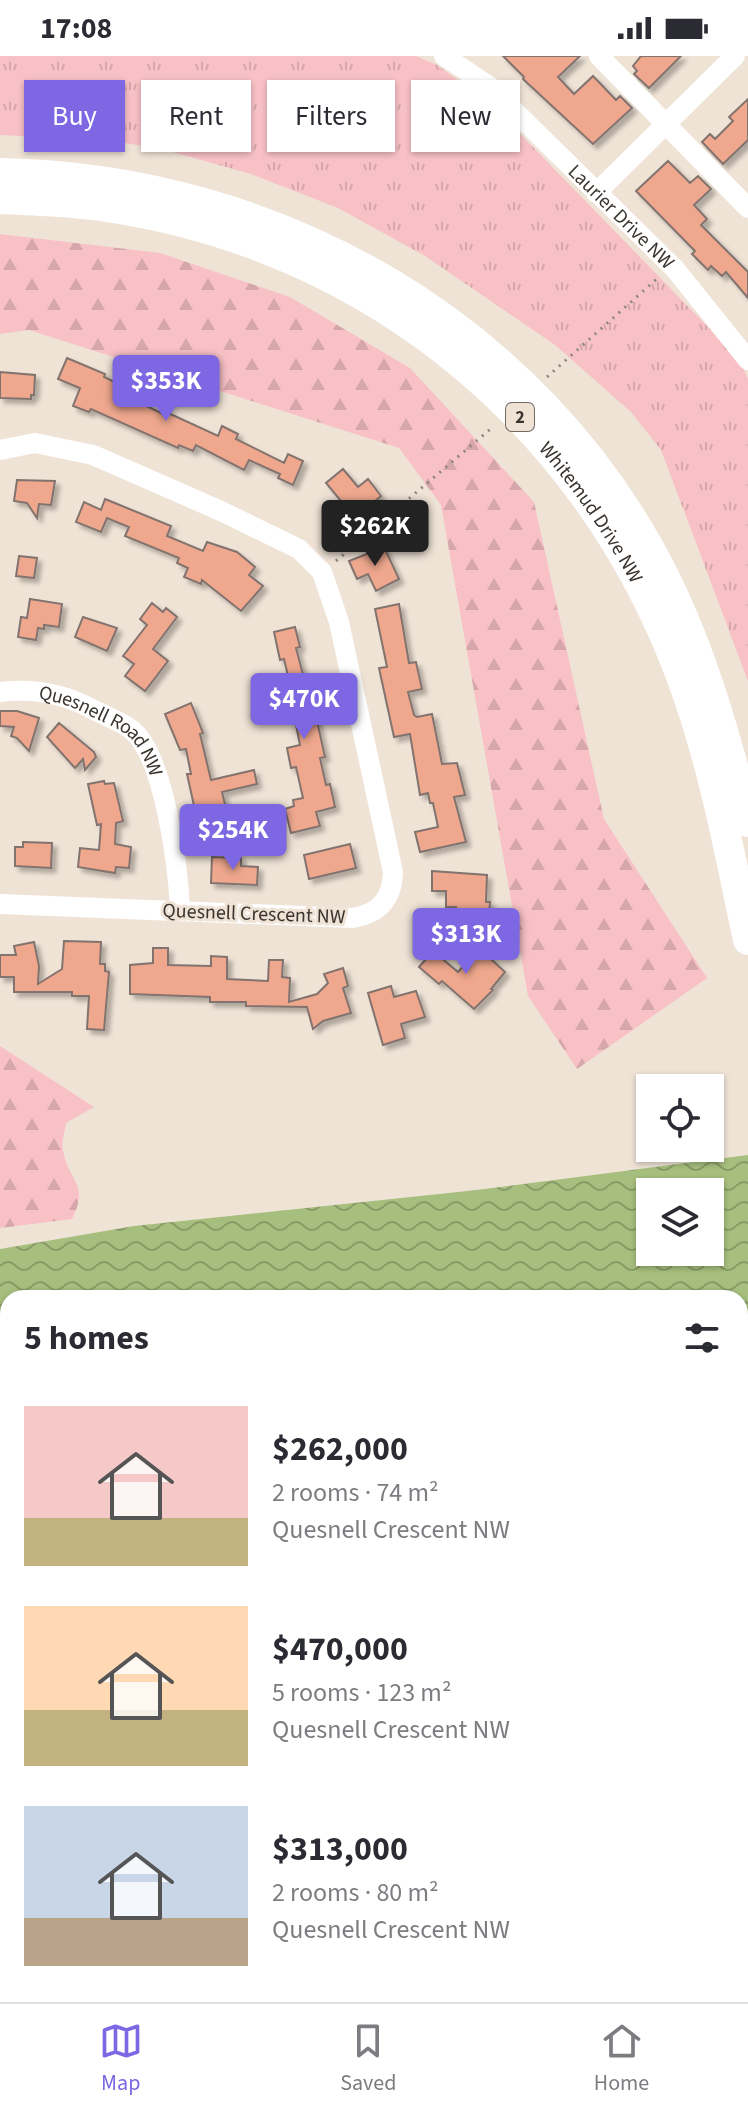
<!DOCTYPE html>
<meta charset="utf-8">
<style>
body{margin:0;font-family:"Source Sans 3",sans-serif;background:#f7f7f7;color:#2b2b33;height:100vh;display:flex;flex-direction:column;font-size:30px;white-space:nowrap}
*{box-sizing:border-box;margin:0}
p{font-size:26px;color:#7c7c81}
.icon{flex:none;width:44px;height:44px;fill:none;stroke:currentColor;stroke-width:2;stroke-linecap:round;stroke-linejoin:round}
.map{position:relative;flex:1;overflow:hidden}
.side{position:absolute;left:0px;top:1234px;width:748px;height:712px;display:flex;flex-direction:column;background:#fff;border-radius:24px 24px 0 0;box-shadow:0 2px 6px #0004}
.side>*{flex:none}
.top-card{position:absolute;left:24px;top:24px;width:700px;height:72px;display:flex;gap:16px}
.controls{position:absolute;left:636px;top:1018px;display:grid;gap:16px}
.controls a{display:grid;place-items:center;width:88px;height:88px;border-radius:0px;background:#fff;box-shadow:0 2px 6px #0004;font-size:40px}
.price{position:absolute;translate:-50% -68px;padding:0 18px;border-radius:8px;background:#7e67e2;color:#fff;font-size:26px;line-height:52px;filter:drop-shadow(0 2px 4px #0008)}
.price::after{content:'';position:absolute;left:50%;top:48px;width:24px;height:18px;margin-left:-12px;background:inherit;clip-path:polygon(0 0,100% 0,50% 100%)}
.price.current{background:#222;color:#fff}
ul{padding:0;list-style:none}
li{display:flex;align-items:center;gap:24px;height:200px;padding:0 24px}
li span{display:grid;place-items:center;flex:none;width:224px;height:160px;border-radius:0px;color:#555}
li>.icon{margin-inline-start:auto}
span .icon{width:96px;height:96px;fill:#fffc;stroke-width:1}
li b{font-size:34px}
h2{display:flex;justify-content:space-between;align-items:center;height:96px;padding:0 24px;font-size:34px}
.chip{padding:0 28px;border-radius:0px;background:#fff;box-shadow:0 2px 6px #0004;font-size:28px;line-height:72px}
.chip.current{background:#7e67e2;color:#fff}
.status{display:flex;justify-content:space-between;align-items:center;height:56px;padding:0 40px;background:#fff;direction:ltr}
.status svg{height:22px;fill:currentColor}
.menu{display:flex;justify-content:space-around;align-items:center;height:112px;border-top:2px solid #e1e1e2;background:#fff;font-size:22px;color:#7c7c81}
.menu a{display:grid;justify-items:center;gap:4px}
.menu .current{color:#7e67e2}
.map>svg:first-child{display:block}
.grass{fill:url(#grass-tufts)}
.forest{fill:url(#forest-firs)}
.water{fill:url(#water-waves);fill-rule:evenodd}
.building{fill:#efa88e;stroke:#83736e;stroke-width:2;filter:url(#shadow)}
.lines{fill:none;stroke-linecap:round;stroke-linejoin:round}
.path{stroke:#8f877e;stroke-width:3;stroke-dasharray:2 6;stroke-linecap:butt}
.minor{stroke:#fff;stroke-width:20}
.highway{stroke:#fff;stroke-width:30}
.labels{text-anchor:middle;stroke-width:6;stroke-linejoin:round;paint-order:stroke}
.shield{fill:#efe3d6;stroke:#706962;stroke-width:2}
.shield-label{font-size:18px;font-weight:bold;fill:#3a3530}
.street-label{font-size:20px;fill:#3a3530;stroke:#efe3d6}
</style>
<div class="status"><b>17:08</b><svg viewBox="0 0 49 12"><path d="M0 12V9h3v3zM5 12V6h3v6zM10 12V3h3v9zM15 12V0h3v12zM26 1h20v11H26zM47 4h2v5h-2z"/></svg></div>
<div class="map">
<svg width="748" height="1946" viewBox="0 0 748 1946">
<defs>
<pattern id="grass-tufts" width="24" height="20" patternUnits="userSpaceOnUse" patternTransform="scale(2)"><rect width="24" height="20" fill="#f8c1c6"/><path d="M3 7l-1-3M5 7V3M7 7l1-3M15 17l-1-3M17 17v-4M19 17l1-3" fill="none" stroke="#d5a6aa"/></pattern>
<pattern id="forest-firs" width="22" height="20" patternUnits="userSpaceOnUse" patternTransform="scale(2)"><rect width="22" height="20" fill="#f8c1c6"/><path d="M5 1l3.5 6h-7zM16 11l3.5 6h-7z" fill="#d5a6aa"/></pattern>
<pattern id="water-waves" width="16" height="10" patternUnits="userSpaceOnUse" patternTransform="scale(2)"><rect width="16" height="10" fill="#a7bf7e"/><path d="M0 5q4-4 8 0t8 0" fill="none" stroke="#899c68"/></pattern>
<filter id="shadow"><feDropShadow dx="4.5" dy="4.5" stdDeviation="2" flood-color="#0004"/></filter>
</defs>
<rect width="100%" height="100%" fill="#efe3d6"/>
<path class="grass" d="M0,0H416L437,9L492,49L710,273L742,309L748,323V625L661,394L631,356L555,289L425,200L338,152L251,118L162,93L106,84L0,79Z
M740,1659H748V1937H740Z"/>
<path class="forest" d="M0,178L160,197L290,241L410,312L534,446L604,763L707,922L577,1013L528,940L441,449L399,392L29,274L0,278Z
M0,990L94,1051L66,1067C65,1075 61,1086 63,1094C68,1125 90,1128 72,1163L0,1172Z
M8,1618V1770L0,1771V1619Z"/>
<path class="water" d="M748,1099V1568L740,1567V1242H8V1618L0,1619V1193L134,1170L477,1134ZM650,1136H710V1196H650Z"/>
<path class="building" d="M503,0H580L558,21L574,38L593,20L616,44L620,40L632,52L593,88L523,23L524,21Z
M641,0H681L649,32L634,18L637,15L633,10Z
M748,43V84L723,108L702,86L710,78L715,83L733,65L729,61Z
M668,105L690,127L698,120L711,133L694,149L707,163L701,169L748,216V242L726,216L722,220L711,210L708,214L692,198L695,195L636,135Z
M67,302L105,318L104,321L121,329L118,336L165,359L166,356L218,380L222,370L238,378L236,383L284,407L288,398L303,405L293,429L278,422L280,418L249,404L244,414L196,389L193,395L179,389L178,392L91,353L89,356L73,350L80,332L58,323Z
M0,316L35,319L34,339H31V343L0,342Z
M343,413L358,431L368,423L381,440L342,473L328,456L341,445L326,427Z
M17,424L55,425L51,449L39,448L37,462L27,447L14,445Z
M105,443L171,470L167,480L203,495L207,486L237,496L255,511L249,519L263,530L241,555L202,524L201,528L184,521L188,512L177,507L179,502L125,480L129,471L107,462L101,476L76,466L84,446L101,454Z
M384,491L399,523L376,535L368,518L357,523L349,505Z
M19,500L37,502L34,522L16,520Z
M30,543L62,548L59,571L44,569V573L38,572L36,584L18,581L21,561L27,562Z
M152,547L163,556L166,552L177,561L153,593L168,605L145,635L125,620L134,608L123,600L147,569L140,563Z
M399,548L409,607L416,606L422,633L408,636L414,659L417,661L432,658L442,708L457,707L465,739L454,741L466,786L420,796L415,776L438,771L433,747H430L428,737L420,739L410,678L394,681L379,612L387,611L375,553Z
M83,561L117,572L107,595L75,581Z
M295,571L300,591L296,592L306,630L309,629L325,701L320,702L326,729L330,728L335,751L316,756L320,770L291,777L285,753L294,750L293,744L303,742L296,711L291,712L287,692L300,689L293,654L289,655L285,634L291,633L284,603L280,604L274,576Z
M191,647L203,677L200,678L211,724L254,714L257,728L222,736L230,769L200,777L187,718H191L186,693L180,694L165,658Z
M0,655H17L39,662L29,695L17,682L11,680L14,671L0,670Z
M59,667L94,696L96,701L85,714L83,703L75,712L47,681Z
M104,725L105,728L114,727L123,765L116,767L115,788L131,791L129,812L116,811L115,817L78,811L80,792L99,794L101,768L97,769L88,728Z
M258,760L260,772L254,773L255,778L236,782L233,765Z
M23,786L52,787L51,812L15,810V791H23Z
M350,788L356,812L309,823L304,799Z
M212,801L241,802V810L258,811L257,829L211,827Z
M432,815L487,819L486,846H490L489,858L465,857V855H456V851H446V835H432Z
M64,885L101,886L100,908H105V915L109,916L104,974L87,973L89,940H72V936H14V921H0V899H16L14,890L34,886L39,910L38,928L62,913Z
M153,892H168V909L211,910V900L227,901V923L268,925L269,904H283L282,921L290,922L289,946L317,938L328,927L324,918L343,912L348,930L343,932L351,957L323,965L313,973L307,951L246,950V946H210V941L130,938V909L153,907Z
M479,892L505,916L491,933L493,934L474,953L442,925L439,928L419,911L433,895L458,916Z
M391,930L394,941L416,935L425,961L401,968L405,982L383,989L368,937Z"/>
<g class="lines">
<path class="path" d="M547,321L660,220
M336,505L494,370
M740,1610L748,1617
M740,1625L748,1624
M0,1655L8,1650
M448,1946L457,1938
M491,1946L501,1938"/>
<g class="minor">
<path id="s1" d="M444,0L489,30L675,213L748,304"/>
<path d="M599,0L748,152"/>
<path d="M596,137L735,0"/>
<path d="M0,394L35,387L93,399L223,456L299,493L322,516L339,566L393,816C392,843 380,857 353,862L0,848"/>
<path id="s2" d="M0,636C33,632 65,638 94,654C106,660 122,666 132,674C165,702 178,811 180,854"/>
<path d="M740,1651H748"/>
<path d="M0,1698L8,1697"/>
<path d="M0,1830L8,1829"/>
<path d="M132,1946L136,1938"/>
<path d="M234,1946L239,1938"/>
</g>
<g class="highway">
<path d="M0,117C277,122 538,269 664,520C703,598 726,682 748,766"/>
<path id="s3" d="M0,143C40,145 81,146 120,153C380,196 586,371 679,615C712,701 729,794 748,884"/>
<path d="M570,1946L581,1938"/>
</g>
</g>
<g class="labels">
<rect class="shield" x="506" y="347" width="28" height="28" rx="6"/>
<g class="shield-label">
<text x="520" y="367">2</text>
</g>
<g class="street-label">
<text dy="7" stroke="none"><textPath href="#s1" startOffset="240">Laurier Drive NW</textPath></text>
<text dy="7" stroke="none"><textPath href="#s3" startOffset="698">Whitemud Drive NW</textPath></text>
<text dy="7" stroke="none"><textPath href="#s2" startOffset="116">Quesnell Road NW</textPath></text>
<text transform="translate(254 857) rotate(2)" y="7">Quesnell Crescent NW</text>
</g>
</g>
</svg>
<div class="controls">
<a><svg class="icon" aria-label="locate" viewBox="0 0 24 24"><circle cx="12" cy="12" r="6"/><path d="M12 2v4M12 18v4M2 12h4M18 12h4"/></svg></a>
<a><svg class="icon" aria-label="layers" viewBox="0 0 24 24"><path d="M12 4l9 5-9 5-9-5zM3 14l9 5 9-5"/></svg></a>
</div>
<b class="price" style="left:166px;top:367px">$353K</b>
<b class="price current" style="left:375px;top:512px">$262K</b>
<b class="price" style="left:304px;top:685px">$470K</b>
<b class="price" style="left:233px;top:816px">$254K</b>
<b class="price" style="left:466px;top:920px">$313K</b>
<div class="top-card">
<a class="chip current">Buy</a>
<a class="chip">Rent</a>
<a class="chip">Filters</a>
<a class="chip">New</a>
</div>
<section class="side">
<h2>5 homes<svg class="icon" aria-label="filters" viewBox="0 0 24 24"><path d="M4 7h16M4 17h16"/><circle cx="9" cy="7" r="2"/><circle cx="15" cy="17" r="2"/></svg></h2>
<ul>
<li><span style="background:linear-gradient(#f6c9c9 70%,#c2b280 0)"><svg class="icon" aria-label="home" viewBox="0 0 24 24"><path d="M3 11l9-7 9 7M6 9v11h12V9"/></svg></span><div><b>$262,000</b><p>2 rooms · 74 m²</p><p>Quesnell Crescent NW</p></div></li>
<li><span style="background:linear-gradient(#ffd9b3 65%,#c2b280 0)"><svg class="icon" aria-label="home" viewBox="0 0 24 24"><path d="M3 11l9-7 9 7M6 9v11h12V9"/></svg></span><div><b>$470,000</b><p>5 rooms · 123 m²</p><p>Quesnell Crescent NW</p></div></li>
<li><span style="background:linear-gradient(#c9d6e8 70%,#b9a48a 0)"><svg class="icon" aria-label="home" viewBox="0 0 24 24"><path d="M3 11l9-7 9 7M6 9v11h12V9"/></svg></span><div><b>$313,000</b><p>2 rooms · 80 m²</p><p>Quesnell Crescent NW</p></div></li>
</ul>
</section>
</div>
<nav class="menu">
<a class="current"><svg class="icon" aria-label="map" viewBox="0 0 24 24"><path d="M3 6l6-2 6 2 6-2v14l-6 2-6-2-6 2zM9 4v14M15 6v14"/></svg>Map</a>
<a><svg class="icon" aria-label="saved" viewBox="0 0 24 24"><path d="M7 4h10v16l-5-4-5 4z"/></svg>Saved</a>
<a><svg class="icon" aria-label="home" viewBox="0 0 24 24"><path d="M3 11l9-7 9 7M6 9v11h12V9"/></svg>Home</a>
</nav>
